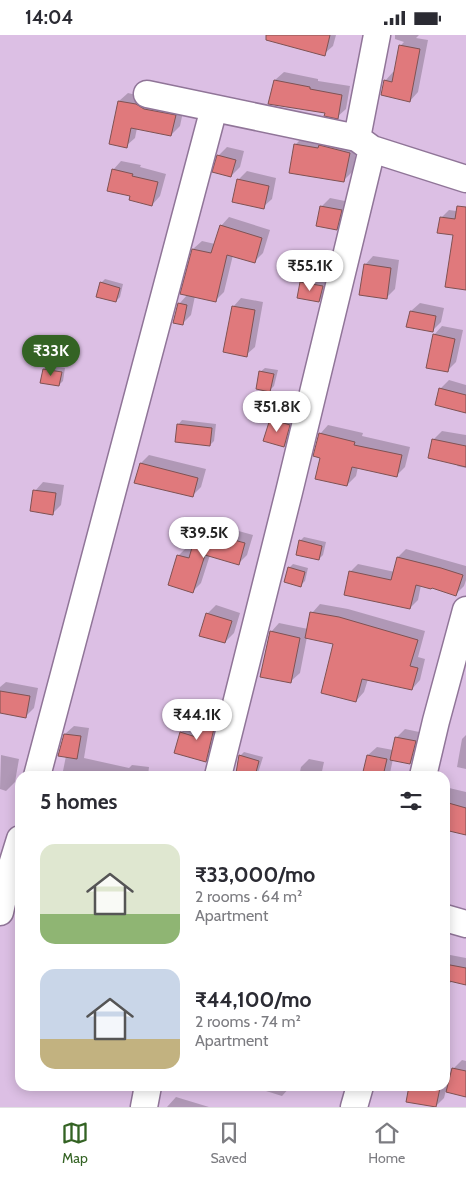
<!DOCTYPE html>
<meta charset="utf-8">
<style>
body{margin:0;font-family:Cabin,sans-serif;background:#f2f2f3;color:#2b2b33;height:100vh;display:flex;flex-direction:column;font-size:19px;white-space:nowrap}
*{box-sizing:border-box;margin:0}
p{font-size:16px;color:#7c7c81}
.icon{flex:none;width:28px;height:28px;fill:none;stroke:currentColor;stroke-width:2;stroke-linecap:round;stroke-linejoin:round}
.map{position:relative;flex:1;overflow:hidden}
.sheet{position:absolute;left:15px;top:736px;width:435px;height:320px;display:flex;flex-direction:column;background:#fff;border-radius:15px;box-shadow:0 2px 12px #0003}
.sheet>*{flex:none}
.price{position:absolute;translate:-50% -42px;padding:0 11px;border-radius:18px;background:#fff;color:#222;font-size:16px;line-height:32px;filter:drop-shadow(0 1px 2px #0008)}
.price::after{content:'';position:absolute;left:50%;top:30px;width:15px;height:11px;margin-left:-8px;background:inherit;clip-path:polygon(0 0,100% 0,50% 100%)}
.price.current{background:#346324;color:#fff}
ul{padding:0;list-style:none}
li{display:flex;align-items:center;gap:15px;height:125px;padding:0 25px}
li span{display:grid;place-items:center;flex:none;width:140px;height:100px;border-radius:15px;color:#555}
li>.icon{margin-inline-start:auto}
span .icon{width:60px;height:60px;fill:#fffc;stroke-width:1}
li b{font-size:21px}
h2{display:flex;justify-content:space-between;align-items:center;height:60px;padding:0 25px;font-size:21px}
.status{display:flex;justify-content:space-between;align-items:center;height:35px;padding:0 25px;background:#fff;direction:ltr}
.status svg{height:14px;fill:currentColor}
.dock{display:flex;justify-content:space-around;align-items:center;height:70px;border-top:1px solid #e1e1e2;background:#fff;font-size:14px;color:#7c7c81}
.dock a{display:grid;justify-items:center;gap:2px}
.dock .current{color:#346324}
.map>svg:first-child{display:block}
.shadow{fill:#0003}
.building{fill:#e0797c;stroke:#7f5253}
.lines{fill:none;stroke-linecap:round;stroke-linejoin:round}
.minor-casing{stroke:#907598;stroke-width:29}
.minor{stroke:#fff;stroke-width:26}
</style>
<div class="status"><b>14:04</b><svg viewBox="0 0 49 12"><path d="M0 12V9h3v3zM5 12V6h3v6zM10 12V3h3v9zM15 12V0h3v12zM26 1h20v11H26zM47 4h2v5h-2z"/></svg></div>
<div class="map">
<svg width="466" height="1072" viewBox="0 0 466 1072">
<rect width="100%" height="100%" fill="#dcbfe4"/>
<path class="shadow" d="M288,0H336L333,11L324,19Z
M395,0H419L416,3L428,5L418,57L410,66L385,46L393,37H395L401,10L404,7L395,4Z
M284,37L318,44V46L350,51L346,74L337,82L326,77L275,45Z
M128,58L184,72L180,91L171,100L137,93L135,103L126,111L119,66Z
M304,101L358,109L352,137L343,146L290,137L296,109Z
M227,112L244,116L240,132L231,141L218,121Z
M121,126L141,130L140,132L166,139L160,161L152,170L132,160L113,135Z
M247,136L276,143L272,164L263,172L238,145Z
M330,163L350,167L345,185L337,194L321,172Z
M466,174V254L454,199L441,183L449,175L463,177Z
M229,182L270,195L263,218L254,227L233,220L224,257L216,265L195,261L191,280L183,288L179,269L188,259L193,214L202,206L215,209L221,191Z
M373,221L399,225L395,254L386,263L365,230Z
M297,222L317,225L315,238L313,239L331,243L328,257L319,266L301,247L307,241L291,239L293,226Z
M105,244L123,249L120,262L116,266L101,248Z
M241,263L263,267L255,312L246,320L233,272Z
M420,268L444,273L441,287L432,296L411,276Z
M442,291L463,295L456,327L447,336L434,300Z
M48,330L65,333L63,346L59,350L42,347L44,334Z
M265,333L278,335L274,351L270,355L260,337Z
M449,345L466,350V377L440,354Z
M265,360L284,364L281,376L298,381L293,402L284,411L271,384L275,381L260,364Z
M182,385L216,389L214,406L210,410L178,390Z
M328,390L363,398L362,401L410,412L405,432L397,440L358,432L356,441L347,450L322,422L320,399Z
M442,396L466,400V433L457,431L458,429L429,422L434,404Z
M149,420L206,434L201,452L192,461L141,428Z
M43,447L64,450L61,470L53,478L35,456Z
M206,487L253,500L247,520L239,528L210,520L201,548L192,557L178,521L187,512L193,514L198,495Z
M304,502L326,507L323,520L319,524L300,506Z
M406,514L466,531V545L464,551L456,559L432,552L421,550L418,565L410,573L350,537L358,529L395,537L398,522Z
M293,529L308,533L305,546L301,550L289,533Z
M320,569L348,574L425,596L418,622L425,624L420,645L412,654L368,644L364,657L356,666L334,608L307,602L300,638L291,646L271,597L279,588L308,594L312,578Z
M216,570L240,578L234,598L225,607L207,579Z
M6,647L38,653L34,673L26,681L0,677V652Z
M211,674L224,677L214,717L206,726L181,698L190,689L200,692L203,682Z
M74,691L89,693L84,723L129,733L132,730L149,732L148,741H62L66,721L65,699Z
M405,694L424,698L419,719L410,728L393,724L390,738L387,741H364L368,720L377,712L393,715L396,703Z
M466,700V734L457,732L462,704Z
M244,717L263,722L258,738L255,741L237,738L240,721Z
M1,720L19,724L15,747L6,756L0,754Z
M309,724L324,727L321,741H299L301,732Z
M445,752L466,757V799L445,794Z
M445,919L466,923V949L453,946L450,948L445,947Z
M462,1025L466,1026V1059L465,1060L446,1055L444,1063L436,1071L410,1051H445V1044L450,1045L453,1034Z
M267,1051H291L282,1061L266,1056Z
M176,1062L209,1072H167Z"/>
<path class="building" d="M266,0H330L325,21L266,5Z
M399,10L420,14L410,67L381,60L384,45L392,47Z
M274,45L310,52V54L342,60L338,84L324,81L325,78L268,69Z
M118,66L136,69L144,74L176,80L171,101L131,93L127,113L109,109Z
M294,109L318,113L319,110L350,118L344,147L289,138Z
M217,120L236,125L231,142L212,137Z
M112,134L133,139L132,141L158,147L152,171L129,165L130,161L107,156Z
M237,144L269,151L264,174L232,167Z
M320,171L342,175L337,195L316,191Z
M457,171L466,172V255L445,252L453,200L437,198L440,182L455,184Z
M220,190L262,203L255,228L227,220L216,267L180,259L192,214L211,218Z
M291,226L313,229L311,243L289,240Z
M364,229L391,233L387,264L359,260Z
M100,247L120,253L116,267L96,262Z
M300,247L323,251L319,267L297,263Z
M178,268L187,270L183,290L173,288Z
M232,271L255,275L247,322L223,317Z
M410,276L436,281L433,297L406,292Z
M433,299L455,304L448,337L426,333Z
M43,334L62,337L59,351L40,348Z
M259,336L274,339L270,357L256,354Z
M439,353L466,360V378L435,370Z
M259,364L280,368L277,382L256,378Z
M270,384L290,390L284,412L263,406Z
M177,389L212,393L210,411L175,407Z
M319,398L355,407L354,410L402,420L397,442L352,432L347,451L315,444L320,423L313,421Z
M432,404L466,411V432L428,423Z
M140,428L198,443L193,462L134,448Z
M33,455L56,458L53,480L30,476Z
M197,495L245,508L239,530L205,520L193,558L168,550L177,520L189,523Z
M299,505L322,511L319,525L296,520Z
M397,522L441,533L463,540L456,561L432,553L431,554L416,550L410,574L344,560L349,536L391,545Z
M288,532L305,537L301,552L284,547Z
M310,577L339,582L418,605L410,631L418,633L412,655L362,644L356,667L321,658L333,609L305,603Z
M206,578L232,586L225,608L199,601Z
M270,596L300,603L291,648L260,642Z
M0,656L30,661L26,683L0,678Z
M202,681L216,685L206,727L174,718L180,697L196,702Z
M64,699L81,701L77,724L58,721Z
M395,702L416,706L410,729L390,725Z
M239,720L259,726L255,741H246L236,738Z
M367,720L387,724L383,741H362Z
M445,767L466,773V800L445,795Z
M445,929L466,933V950L445,945Z
M452,1033L466,1036V1062L446,1057Z
M409,1051H430L440,1053L436,1072L406,1067Z"/>
<g class="lines">
<defs>
<path id="minor" d="M147,59L357,103L372,114L466,144
M357,103L377,0
M37,741L214,73
M218,741L289,457L372,114
M423,741L436,686L466,575
M0,877L7,846L20,804
M445,883L466,889
M144,1072L148,1051
M354,1072L360,1051"/>
</defs>
<use href="#minor" class="minor-casing"/>
<use href="#minor" class="minor"/>
</g>
</svg>
<b class="price" style="left:310px;top:257px">₹55.1K</b>
<b class="price current" style="left:51px;top:342px">₹33K</b>
<b class="price" style="left:277px;top:398px">₹51.8K</b>
<b class="price" style="left:204px;top:524px">₹39.5K</b>
<b class="price" style="left:197px;top:706px">₹44.1K</b>
<section class="sheet">
<h2>5 homes<svg class="icon" aria-label="filters" viewBox="0 0 24 24"><path d="M4 7h16M4 17h16"/><circle cx="9" cy="7" r="2"/><circle cx="15" cy="17" r="2"/></svg></h2>
<ul>
<li><span style="background:linear-gradient(#dfe7d0 70%,#8fb573 0)"><svg class="icon" aria-label="home" viewBox="0 0 24 24"><path d="M3 11l9-7 9 7M6 9v11h12V9"/></svg></span><div><b>₹33,000/mo</b><p>2 rooms · 64 m²</p><p>Apartment</p></div></li>
<li><span style="background:linear-gradient(#c9d6e8 70%,#c2b280 0)"><svg class="icon" aria-label="home" viewBox="0 0 24 24"><path d="M3 11l9-7 9 7M6 9v11h12V9"/></svg></span><div><b>₹44,100/mo</b><p>2 rooms · 74 m²</p><p>Apartment</p></div></li>
</ul>
</section>
</div>
<nav class="dock">
<a class="current"><svg class="icon" aria-label="map" viewBox="0 0 24 24"><path d="M3 6l6-2 6 2 6-2v14l-6 2-6-2-6 2zM9 4v14M15 6v14"/></svg>Map</a>
<a><svg class="icon" aria-label="saved" viewBox="0 0 24 24"><path d="M7 4h10v16l-5-4-5 4z"/></svg>Saved</a>
<a><svg class="icon" aria-label="home" viewBox="0 0 24 24"><path d="M3 11l9-7 9 7M6 9v11h12V9"/></svg>Home</a>
</nav>
